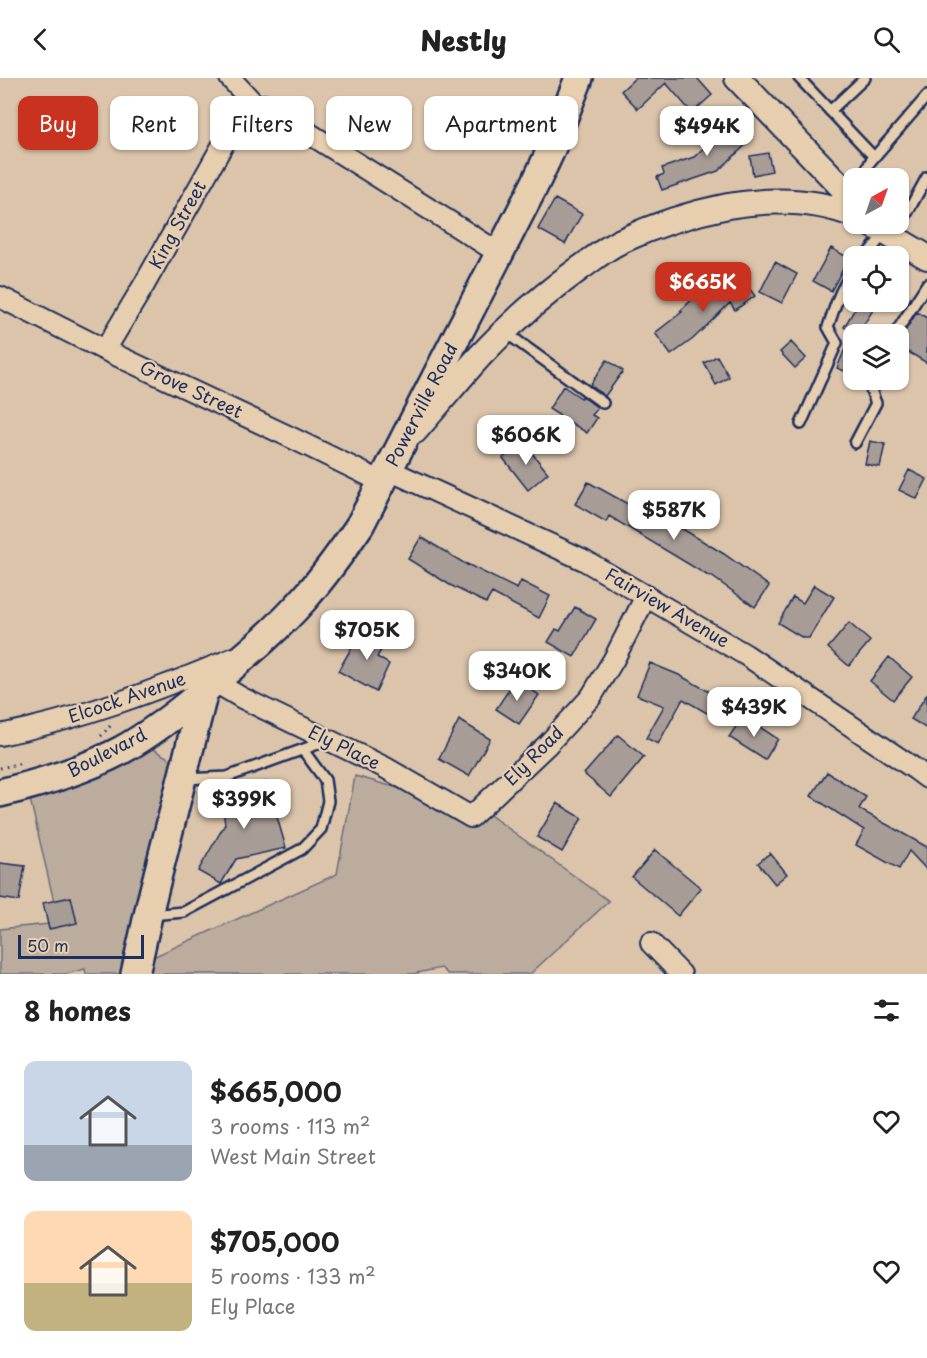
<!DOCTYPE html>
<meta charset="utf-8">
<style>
body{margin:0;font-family:"Playpen Sans",sans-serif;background:#f6f6f6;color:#222;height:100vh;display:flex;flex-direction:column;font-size:22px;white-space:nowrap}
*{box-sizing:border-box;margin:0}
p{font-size:20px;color:#767676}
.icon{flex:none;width:33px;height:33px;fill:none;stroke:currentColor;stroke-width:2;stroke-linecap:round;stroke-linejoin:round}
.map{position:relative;height:896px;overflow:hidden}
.details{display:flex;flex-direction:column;background:#fff;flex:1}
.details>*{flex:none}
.top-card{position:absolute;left:18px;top:18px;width:600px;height:54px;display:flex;gap:12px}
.needle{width:39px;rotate:40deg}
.tools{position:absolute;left:843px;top:90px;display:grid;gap:12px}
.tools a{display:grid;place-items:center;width:66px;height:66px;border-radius:12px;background:#fff;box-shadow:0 2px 4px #0004;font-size:30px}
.scale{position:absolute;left:18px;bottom:15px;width:126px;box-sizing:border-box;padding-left:6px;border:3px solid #1b2f5e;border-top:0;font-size:16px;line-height:21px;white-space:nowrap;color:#1b2f5e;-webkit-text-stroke:4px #e7ceaf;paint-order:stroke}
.price{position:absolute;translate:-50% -51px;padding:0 14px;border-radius:12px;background:#fff;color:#222;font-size:20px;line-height:39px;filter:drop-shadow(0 2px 3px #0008)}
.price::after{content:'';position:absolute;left:50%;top:36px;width:18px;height:14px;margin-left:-9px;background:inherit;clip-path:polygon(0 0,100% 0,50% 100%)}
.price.active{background:#c8321e;color:#fff}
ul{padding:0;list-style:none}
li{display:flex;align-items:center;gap:18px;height:150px;padding:0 24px}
li span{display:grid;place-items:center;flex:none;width:168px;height:120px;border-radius:12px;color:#555}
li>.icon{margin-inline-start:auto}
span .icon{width:72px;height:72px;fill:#fffc;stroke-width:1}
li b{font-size:26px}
h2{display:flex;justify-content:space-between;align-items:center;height:72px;padding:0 24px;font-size:26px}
.chip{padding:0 21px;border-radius:12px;background:#fff;box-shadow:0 2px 4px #0004;font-size:21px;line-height:54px}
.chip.active{background:#c8321e;color:#fff}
header{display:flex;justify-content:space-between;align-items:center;height:78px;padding:0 24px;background:#fff;font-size:27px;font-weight:800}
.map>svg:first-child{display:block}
.green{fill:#bbac9d;stroke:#6b6e7e;stroke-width:1.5}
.building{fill:#a89c96;stroke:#1b2f5e;stroke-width:1.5}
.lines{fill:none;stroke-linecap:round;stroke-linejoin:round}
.service-casing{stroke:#1b2f5e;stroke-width:14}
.minor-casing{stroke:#1b2f5e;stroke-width:24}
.tertiary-casing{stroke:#1b2f5e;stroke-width:28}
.secondary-casing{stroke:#1b2f5e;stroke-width:32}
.path{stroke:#1b2f5e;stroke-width:3;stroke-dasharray:1.5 4.5;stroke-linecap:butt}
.service{stroke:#e7ceaf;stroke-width:9}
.minor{stroke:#e7ceaf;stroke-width:20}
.tertiary{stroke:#e7ceaf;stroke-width:24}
.secondary{stroke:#e7ceaf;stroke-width:27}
.labels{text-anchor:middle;stroke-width:4.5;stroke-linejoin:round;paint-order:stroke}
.street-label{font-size:18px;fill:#1b2f5e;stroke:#e7ceaf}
</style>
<header><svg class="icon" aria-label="back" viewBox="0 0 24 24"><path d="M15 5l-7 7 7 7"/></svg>Nestly<svg class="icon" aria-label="search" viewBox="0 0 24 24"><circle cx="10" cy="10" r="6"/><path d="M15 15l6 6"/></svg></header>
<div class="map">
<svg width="927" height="896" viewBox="0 0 927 896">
<rect width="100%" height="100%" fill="#dbc4aa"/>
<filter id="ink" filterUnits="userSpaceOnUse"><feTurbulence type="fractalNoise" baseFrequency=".0167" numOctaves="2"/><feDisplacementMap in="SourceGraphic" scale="12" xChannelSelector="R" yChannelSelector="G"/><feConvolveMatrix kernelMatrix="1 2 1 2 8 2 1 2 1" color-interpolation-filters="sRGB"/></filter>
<g filter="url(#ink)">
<path class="green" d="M151,670L172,682L122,893L337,796L355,698L487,735L609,823L530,896H448L441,890L412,896H86L85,891L66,896H0V851L59,845L30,721L96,697Z"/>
<path class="building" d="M635,0H697L712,17L692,35L666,5L638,31L621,13Z
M731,39L752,61L718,93L662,112L657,99L664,96L662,90L694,79L722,53L719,51Z
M768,75L772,93L753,97L750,78Z
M555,121L582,136L565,166L538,151Z
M831,170L849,180L831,213L813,203Z
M775,184L797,196L782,225L760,214Z
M738,195L755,218L735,232L730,225L693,261L671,277L655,255L682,234L680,233L700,214L706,219Z
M859,224H878L858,256L854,255V297L837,290L852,254L844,249Z
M917,234L927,240V285L898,268V264Z
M791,264L806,280L795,290L780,274Z
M717,278L729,299L716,307L704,285Z
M607,282L623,293L605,318L590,307Z
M563,308L581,320L582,318L598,330L592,337L597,340L587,355L549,331Z
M870,363L885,366L880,389L865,386Z
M523,364L548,395L528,412L503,380Z
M909,392L927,401L917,421L899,412Z
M588,404L635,430L640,422L677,445L676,447L724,476L769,508L755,529L711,498L710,499L609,438L606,444L575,426Z
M421,459L467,487V486L517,511L521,503L550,518L539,540L492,515L486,525L450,507L408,481Z
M814,507L834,519L809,560H803L778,545L793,519L803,525Z
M575,529L596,541L574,579L548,564L556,551L560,553Z
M849,545L870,563L849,588L828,570Z
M372,550L388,560L377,579L389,586L376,614L338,593L355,564L360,568Z
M889,579L912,599L893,622L870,603Z
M650,585L679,597L721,620L712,638L683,621L658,666L646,660L664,628L637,617Z
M516,601L539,617L519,646L496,631Z
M927,616V651L911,641Z
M743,638L778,661L765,682L729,659Z
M459,642L490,661L469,698L439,681Z
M618,657L644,679L611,719L584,696Z
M827,694L866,719L859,731L927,769V792L909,773L899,791L856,767L864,752L811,718Z
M267,704L286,770L236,781L221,806L198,793L225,746L220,713Z
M557,725L582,740L562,774L537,759Z
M655,772L701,810L678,838L632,799Z
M770,775L787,796L775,806L758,785Z
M0,785L25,788L19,823L0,820Z
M71,819L77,845L49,851L43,825Z"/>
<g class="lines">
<defs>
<path id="service" d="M799,0L874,79
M830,33L865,0
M863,100L870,84L927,18
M895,157L927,99
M866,178L885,155
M505,254L603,325
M895,256L927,206
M801,346L837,265L828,249C835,229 840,209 854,193
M855,365L876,325C873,318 869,309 871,302
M185,701L227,699L326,663
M150,837L184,834L302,771L321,751L328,723L325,702L303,672"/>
<path id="minor" d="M230,0L256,28
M0,219L105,272L290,359L382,404
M105,272L144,207L234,47L251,29L264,27L499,175
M389,392L584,482L746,577L915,691L927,700
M215,604L242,620L384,689L471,739L548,666L591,619L614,581L646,518
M0,657C81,641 157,612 234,580
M651,865L681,896"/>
<path id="tertiary" d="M737,0L854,122
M871,146L927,179
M415,353C437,328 458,302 480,278C510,246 544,216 579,191C592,182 606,170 621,163C653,148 693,135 728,128C770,121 814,121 854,137"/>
<path id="secondary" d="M0,715C41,705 82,693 120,673C153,655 183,631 212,606C244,579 277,552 305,520C325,497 343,472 360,447L535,106L550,74L579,0
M135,896L151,824L204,613"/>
</defs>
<use href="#service" class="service-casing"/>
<use href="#minor" class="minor-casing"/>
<use href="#tertiary" class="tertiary-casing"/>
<use href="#secondary" class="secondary-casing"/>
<path class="path" d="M101,658L113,645
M0,690L22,685"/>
<use href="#service" class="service"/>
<use href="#minor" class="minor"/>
<use href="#tertiary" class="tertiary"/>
<use href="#secondary" class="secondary"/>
</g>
</g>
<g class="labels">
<g class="street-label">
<text transform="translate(178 147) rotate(-61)" y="6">King Street</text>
<text transform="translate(191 312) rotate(25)" y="6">Grove Street</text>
<text transform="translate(422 327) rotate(-63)" y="6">Powerville Road</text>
<text transform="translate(667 530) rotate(30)" y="6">Fairview Avenue</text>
<text transform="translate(127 620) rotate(-19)" y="6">Elcock Avenue</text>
<text transform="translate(344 670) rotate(26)" y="6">Ely Place</text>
<text transform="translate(107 675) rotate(-27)" y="6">Boulevard</text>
<text transform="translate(534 678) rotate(-45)" y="6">Ely Road</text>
</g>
</g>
</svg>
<div class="tools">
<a><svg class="needle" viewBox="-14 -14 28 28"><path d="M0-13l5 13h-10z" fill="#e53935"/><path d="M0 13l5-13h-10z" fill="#767676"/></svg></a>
<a><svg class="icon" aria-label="locate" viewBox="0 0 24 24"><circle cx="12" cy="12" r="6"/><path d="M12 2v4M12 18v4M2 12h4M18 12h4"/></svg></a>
<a><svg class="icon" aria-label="layers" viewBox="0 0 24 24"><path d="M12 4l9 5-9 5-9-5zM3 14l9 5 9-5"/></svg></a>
</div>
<div class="scale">50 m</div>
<b class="price" style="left:707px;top:79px">$494K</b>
<b class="price active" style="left:703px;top:235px">$665K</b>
<b class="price" style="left:526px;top:388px">$606K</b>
<b class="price" style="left:674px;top:463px">$587K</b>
<b class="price" style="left:367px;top:583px">$705K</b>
<b class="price" style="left:517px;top:624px">$340K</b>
<b class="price" style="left:754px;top:660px">$439K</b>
<b class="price" style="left:244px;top:752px">$399K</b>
<div class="top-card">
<a class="chip active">Buy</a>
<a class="chip">Rent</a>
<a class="chip">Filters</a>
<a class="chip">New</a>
<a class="chip">Apartment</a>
</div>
</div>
<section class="details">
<h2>8 homes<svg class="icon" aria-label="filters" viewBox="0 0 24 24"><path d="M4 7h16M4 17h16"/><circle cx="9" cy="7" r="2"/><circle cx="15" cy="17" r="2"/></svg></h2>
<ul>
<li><span style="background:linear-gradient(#c9d6e8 70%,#9aa5b1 0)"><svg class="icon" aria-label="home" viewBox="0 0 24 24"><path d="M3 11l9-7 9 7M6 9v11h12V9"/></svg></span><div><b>$665,000</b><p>3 rooms · 113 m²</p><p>West Main Street</p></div><svg class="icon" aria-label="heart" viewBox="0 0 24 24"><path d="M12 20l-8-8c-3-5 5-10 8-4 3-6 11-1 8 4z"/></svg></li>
<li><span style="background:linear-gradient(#ffd9b3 60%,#c2b280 0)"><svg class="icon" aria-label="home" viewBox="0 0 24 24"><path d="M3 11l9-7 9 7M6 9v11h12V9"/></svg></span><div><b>$705,000</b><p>5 rooms · 133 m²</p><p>Ely Place</p></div><svg class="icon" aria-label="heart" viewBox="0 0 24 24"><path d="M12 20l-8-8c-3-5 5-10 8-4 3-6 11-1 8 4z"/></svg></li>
</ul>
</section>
